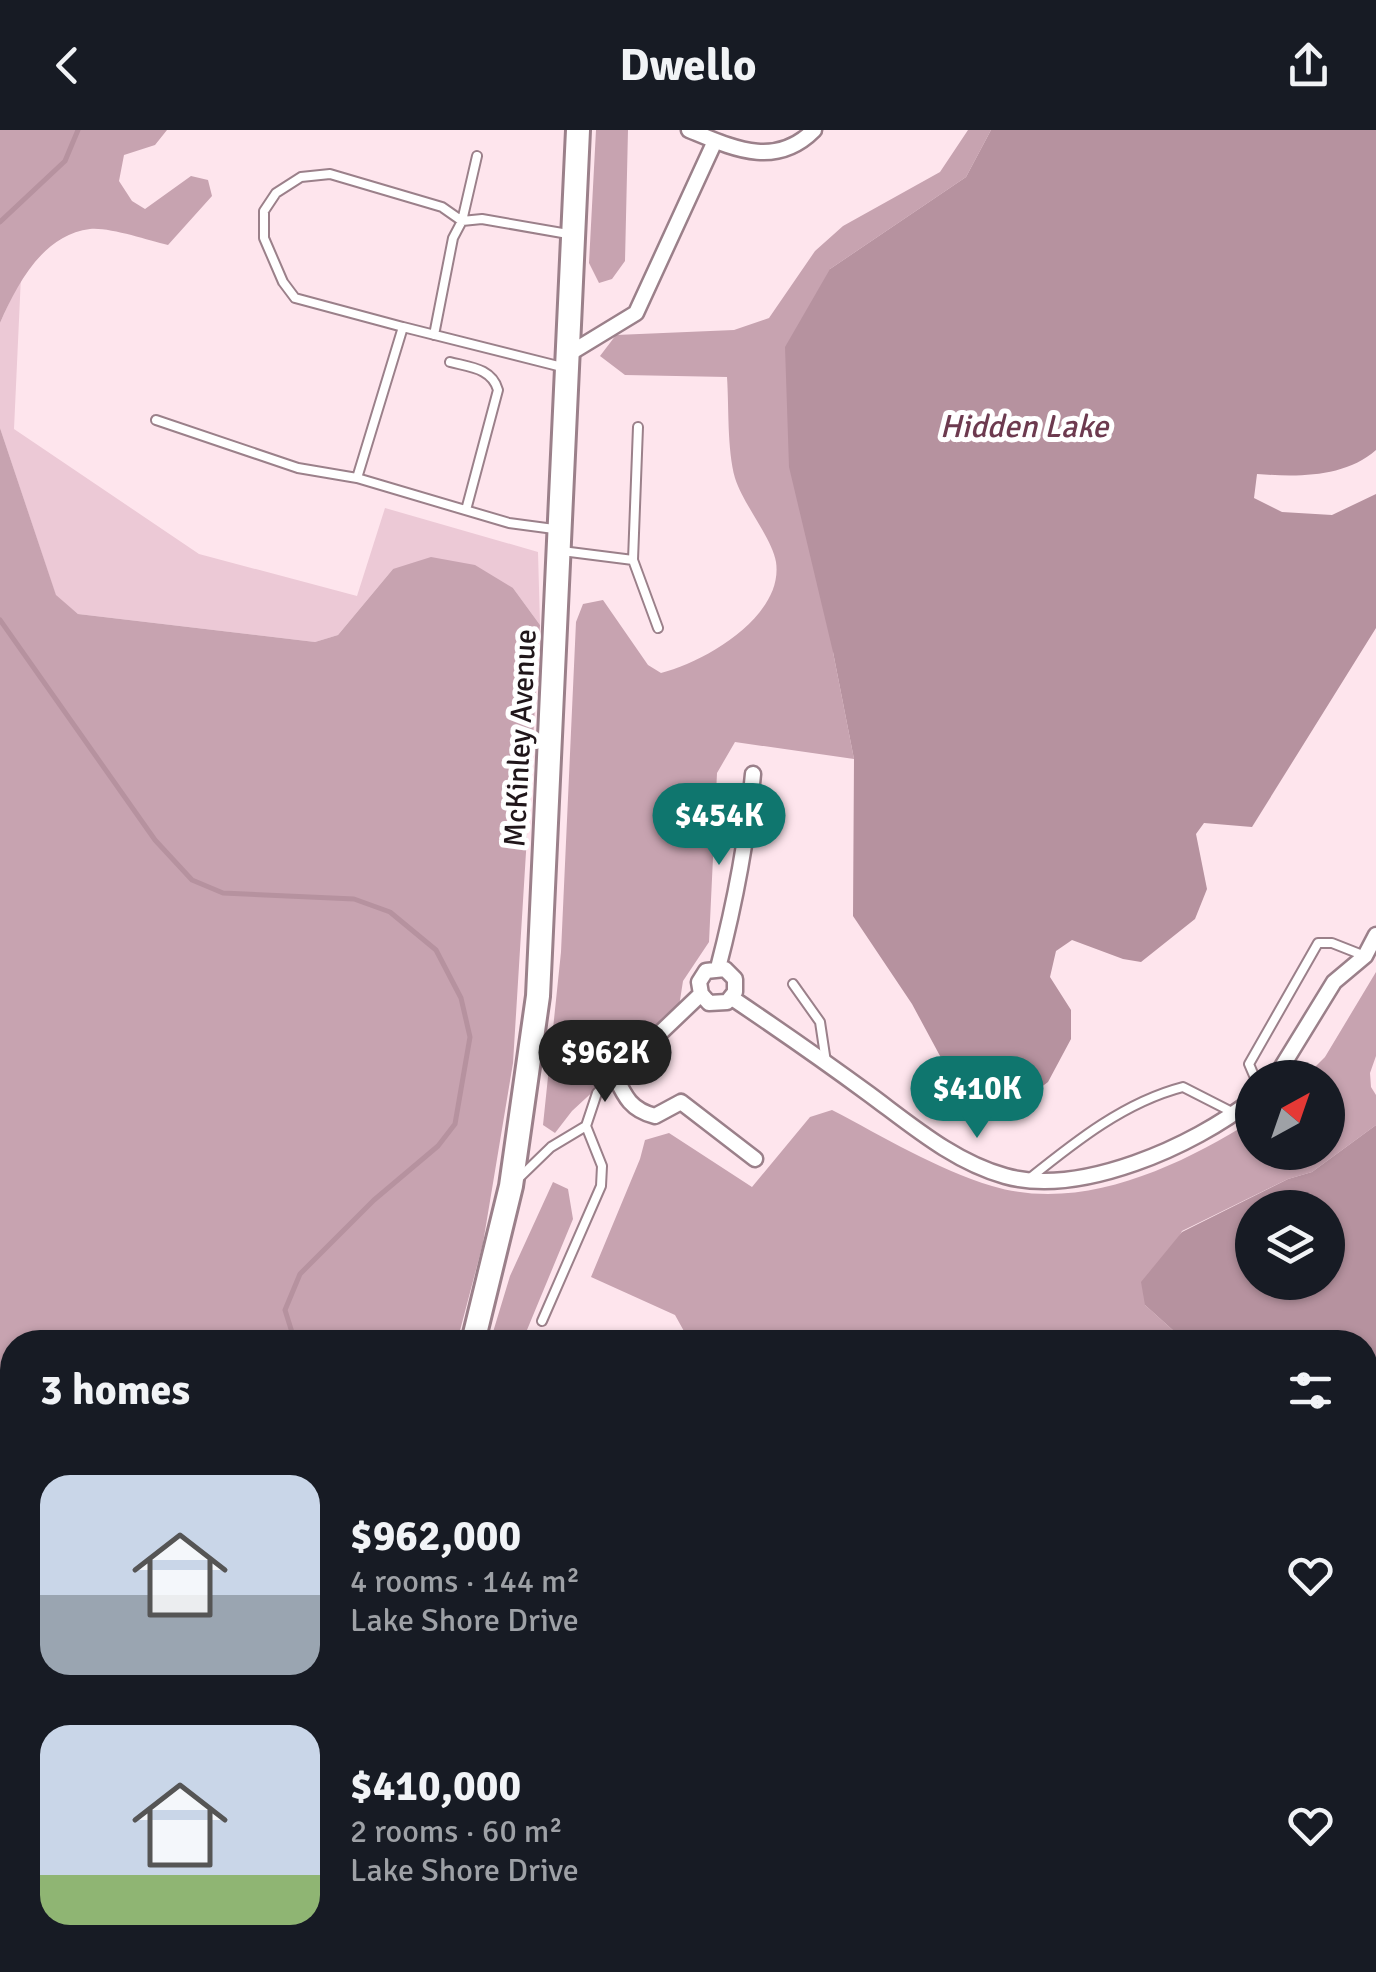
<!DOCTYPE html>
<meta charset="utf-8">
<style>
body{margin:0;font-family:Signika,sans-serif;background:#242831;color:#f1f3f6;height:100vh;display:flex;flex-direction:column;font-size:38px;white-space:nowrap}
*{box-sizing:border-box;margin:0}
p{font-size:32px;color:#9ea1a6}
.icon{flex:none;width:55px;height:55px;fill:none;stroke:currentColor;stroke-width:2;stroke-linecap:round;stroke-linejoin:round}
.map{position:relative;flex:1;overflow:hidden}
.panel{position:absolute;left:0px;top:1200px;width:1378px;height:642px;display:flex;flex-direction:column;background:#171b24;border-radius:40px 40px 0 0;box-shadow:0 2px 8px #0004}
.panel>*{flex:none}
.needle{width:65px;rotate:40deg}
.controls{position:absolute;left:1235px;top:930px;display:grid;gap:20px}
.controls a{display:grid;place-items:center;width:110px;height:110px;border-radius:50%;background:#171b24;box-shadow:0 2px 8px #0004;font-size:50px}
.price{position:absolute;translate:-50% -85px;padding:0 22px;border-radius:35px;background:#0f766e;color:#fff;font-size:32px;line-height:65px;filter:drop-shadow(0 2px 5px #0008)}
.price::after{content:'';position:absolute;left:50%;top:60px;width:30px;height:22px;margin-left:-15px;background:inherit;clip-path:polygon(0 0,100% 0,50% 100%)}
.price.on{background:#222;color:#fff}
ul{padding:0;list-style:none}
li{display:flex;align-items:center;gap:30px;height:250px;padding:0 40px}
li span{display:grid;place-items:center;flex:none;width:280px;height:200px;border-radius:30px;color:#555}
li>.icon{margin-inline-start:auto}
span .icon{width:120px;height:120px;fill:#fffc;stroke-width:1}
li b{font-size:42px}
h2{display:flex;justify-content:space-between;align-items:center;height:120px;padding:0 40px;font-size:42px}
header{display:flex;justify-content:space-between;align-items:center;height:130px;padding:0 40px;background:#171b24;font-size:45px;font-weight:800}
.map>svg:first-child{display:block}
.green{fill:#ecc9d6}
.forest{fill:#c7a3b0}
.water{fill:#b6929f;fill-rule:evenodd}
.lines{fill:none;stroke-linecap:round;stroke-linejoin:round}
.stream{stroke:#b6929f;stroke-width:5}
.lane-casing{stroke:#9b808a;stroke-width:12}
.street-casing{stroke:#9b808a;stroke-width:19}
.primary-casing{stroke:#9b808a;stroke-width:28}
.lane{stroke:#fff;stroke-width:8}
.street{stroke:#fff;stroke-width:14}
.primary{stroke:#fff;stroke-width:22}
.labels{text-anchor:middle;stroke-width:10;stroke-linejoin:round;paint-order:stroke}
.street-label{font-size:30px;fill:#20161a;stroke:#fff}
.water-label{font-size:32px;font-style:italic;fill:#6d3a4f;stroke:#fff}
</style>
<header><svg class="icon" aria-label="back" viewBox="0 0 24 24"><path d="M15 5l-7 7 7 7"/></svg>Dwello<svg class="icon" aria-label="share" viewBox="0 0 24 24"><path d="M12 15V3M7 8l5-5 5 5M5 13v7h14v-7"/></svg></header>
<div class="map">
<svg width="1376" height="1842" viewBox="0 0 1376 1842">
<rect width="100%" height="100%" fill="#fee5ed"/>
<path class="green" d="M21,146L14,299L199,424L357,466L385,378L538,422L540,495L513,458L393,439L338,505L315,512L78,484L56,466L0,298V193Z
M2,1397L12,1399V1482L0,1483Z"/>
<path class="forest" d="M0,0H167L155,15L124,25L119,51L132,71L145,79L191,46L208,50L212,66L168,115C147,110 109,97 90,99C42,105 17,155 0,193Z
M596,0H628L625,131L612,149L599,153L589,133Z
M968,0H991L966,47L830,139L833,522L854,629L735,612L717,643L709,812L683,851L678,883L572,981L555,1003L543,995L561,822L576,492L583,474L603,470L648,535L661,543C705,532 784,486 776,432C772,408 743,374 735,348C727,319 729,277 727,247L625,245L600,226L616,205L734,200L769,188L815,121L843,96L940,42Z
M0,298L56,465L78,484L315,512L338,505L393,439L431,427L475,435L513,458L540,495L513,933L483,1113L457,1212H12V1302L0,1298Z
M1376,842V926L1370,943L1371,957L1376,965V995L1312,1042L1288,1049L1182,1101L1145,1175L1186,1212H690L675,1185L591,1147L640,1029L645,1010L669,1003L752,1057L810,987L832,980C884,1007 936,1039 992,1056C1081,1083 1178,1037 1252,991V1022H1328V948L1305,947L1325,927Z
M553,1052L568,1059L573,1089L522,1212H490L510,1146Z
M709,1830H744L745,1842H711Z
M1175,1830H1245L1238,1842H1167Z"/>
<path class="water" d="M991,0H1376V320C1344,348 1297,347 1257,344L1254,368L1282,382L1332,385L1376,364V498L1252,697L1204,693L1196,704L1207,759L1195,789L1141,832L1123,829L1072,810L1056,821L1050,847L1071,880V909L1048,952L996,991L986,989L960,963L912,874L853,786L854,629L833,522L789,337L785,217L830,139L966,47Z
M1376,995V1842H1238L1245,1830H1365V1366L1369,1357L1365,1335V1212H1186L1145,1175L1141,1152L1182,1102L1288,1049L1312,1042ZM1252,1078H1328V1152H1252Z
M744,1830H1175L1167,1842H745Z"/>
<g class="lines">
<path class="stream" d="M0,92L65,31L78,0
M0,490L155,710L192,750L223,763L354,769L390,782L436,820L461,868L470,907L455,994L438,1016L374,1070L300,1144L285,1180L295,1212"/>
<defs>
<path id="lane" d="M403,197L295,168L283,152L264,108V81L276,63L301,47L330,44L442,77L462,91L477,26
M434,205L453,108L462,91L482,89L568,104
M450,232C469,237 492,238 498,260L466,380
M156,290L298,338L357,348
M554,399L509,393L357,348L403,197L562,237
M562,421L633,430L638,297
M633,430L658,498
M793,854L820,892L826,932
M1255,948L1249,934L1318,813H1332L1365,826
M519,1048L551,1017L586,996L597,963L615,946
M1030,1048C1076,1011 1125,972 1183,957L1234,983
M542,1191L601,1056L602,1036L586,996
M0,1387L12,1390
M0,1496L12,1494
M0,1662L12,1668
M0,1684L12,1678"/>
<path id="street" d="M689,0C733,18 775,39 814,0
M567,225L636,183L715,11
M718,838C735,773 747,710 753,644
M701,864L709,873L727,872L735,862V849L725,839L706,841L699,852L701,864L615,946C625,967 631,980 655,986L681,972L755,1029
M732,868C778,899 824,931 869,964C911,995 954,1032 1005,1046C1080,1067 1194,1016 1252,970
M1275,948L1334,852L1365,826L1376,805"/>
<path id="primary" d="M473,1212L511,1056L538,866L578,0
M189,1842L194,1830"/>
</defs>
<use href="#lane" class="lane-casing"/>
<use href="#street" class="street-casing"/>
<use href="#primary" class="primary-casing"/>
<use href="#lane" class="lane"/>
<use href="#street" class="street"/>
<use href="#primary" class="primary"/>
</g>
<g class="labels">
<g class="street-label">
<text transform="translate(520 608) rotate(-87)" y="10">McKinley Avenue</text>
</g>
<g class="water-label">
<text x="1024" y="307">Hidden Lake</text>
</g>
</g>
</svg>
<div class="controls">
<a><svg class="needle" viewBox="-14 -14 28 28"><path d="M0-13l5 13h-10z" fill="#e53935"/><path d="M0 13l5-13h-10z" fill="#9ea1a6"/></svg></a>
<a><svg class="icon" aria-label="layers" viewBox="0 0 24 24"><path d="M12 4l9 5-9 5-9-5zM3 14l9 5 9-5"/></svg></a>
</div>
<b class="price" style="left:719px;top:738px">$454K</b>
<b class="price on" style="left:605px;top:975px">$962K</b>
<b class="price" style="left:977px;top:1011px">$410K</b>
<section class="panel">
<h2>3 homes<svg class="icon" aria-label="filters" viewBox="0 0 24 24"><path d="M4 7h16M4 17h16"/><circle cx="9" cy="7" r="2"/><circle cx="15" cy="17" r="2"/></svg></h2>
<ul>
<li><span style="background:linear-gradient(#c9d6e8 60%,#9aa5b1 0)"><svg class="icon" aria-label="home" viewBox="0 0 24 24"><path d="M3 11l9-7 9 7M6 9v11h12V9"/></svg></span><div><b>$962,000</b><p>4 rooms · 144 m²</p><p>Lake Shore Drive</p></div><svg class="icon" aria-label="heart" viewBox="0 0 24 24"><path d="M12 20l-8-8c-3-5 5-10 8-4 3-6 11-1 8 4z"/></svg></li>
<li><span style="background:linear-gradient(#c9d6e8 75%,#8fb573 0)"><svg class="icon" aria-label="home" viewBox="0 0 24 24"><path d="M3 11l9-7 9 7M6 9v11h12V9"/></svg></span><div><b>$410,000</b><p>2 rooms · 60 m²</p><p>Lake Shore Drive</p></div><svg class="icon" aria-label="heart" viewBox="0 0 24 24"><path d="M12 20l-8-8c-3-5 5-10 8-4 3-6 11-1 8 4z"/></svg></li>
</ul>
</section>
</div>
